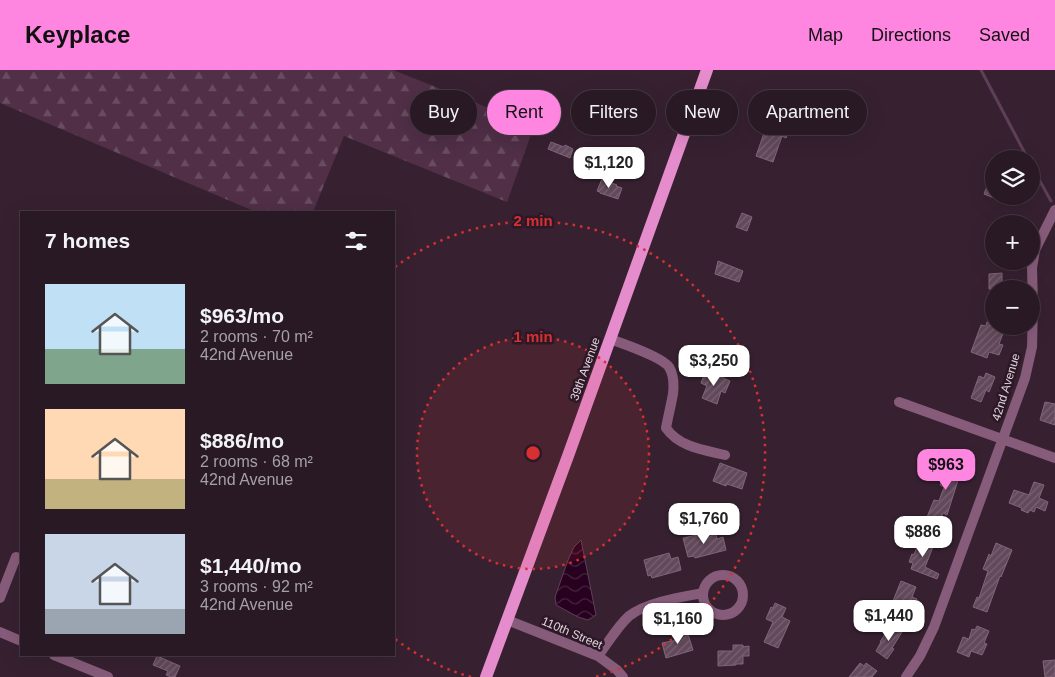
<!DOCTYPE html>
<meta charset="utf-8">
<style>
body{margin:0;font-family:Helvetica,sans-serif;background:#31222d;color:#f1f3f6;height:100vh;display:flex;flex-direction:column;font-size:19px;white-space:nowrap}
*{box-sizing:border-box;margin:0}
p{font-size:16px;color:#a5a0a7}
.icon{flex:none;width:28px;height:28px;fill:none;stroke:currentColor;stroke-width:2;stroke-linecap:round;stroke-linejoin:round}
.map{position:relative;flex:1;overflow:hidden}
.sheet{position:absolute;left:20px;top:141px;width:375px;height:445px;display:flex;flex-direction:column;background:#291925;border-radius:0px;box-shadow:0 5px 20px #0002,0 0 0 1px #453842}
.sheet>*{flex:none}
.banner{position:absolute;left:410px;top:20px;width:475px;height:45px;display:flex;gap:10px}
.controls{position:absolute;left:985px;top:80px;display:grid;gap:10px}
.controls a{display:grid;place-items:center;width:55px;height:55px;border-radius:50%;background:#291925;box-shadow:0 5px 20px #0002,0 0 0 1px #453842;font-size:25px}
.price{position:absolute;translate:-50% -42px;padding:0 11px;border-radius:10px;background:#fff;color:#222;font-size:16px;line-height:32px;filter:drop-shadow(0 1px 2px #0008)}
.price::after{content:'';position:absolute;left:50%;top:30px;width:15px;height:11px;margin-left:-8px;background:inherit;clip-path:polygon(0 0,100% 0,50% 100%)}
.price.active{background:#fe85e0;color:#111}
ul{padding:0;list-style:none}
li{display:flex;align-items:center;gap:15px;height:125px;padding:0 25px}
li span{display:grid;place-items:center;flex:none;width:140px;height:100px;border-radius:0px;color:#555}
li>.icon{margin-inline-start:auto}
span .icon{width:60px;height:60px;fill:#fffc;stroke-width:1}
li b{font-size:21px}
h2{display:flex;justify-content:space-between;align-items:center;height:60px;padding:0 25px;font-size:21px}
.chip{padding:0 18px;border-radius:22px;background:#291925;box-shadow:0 5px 20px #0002,0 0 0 1px #453842;font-size:18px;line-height:45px}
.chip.active{background:#fe85e0;color:#111}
header{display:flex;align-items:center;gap:30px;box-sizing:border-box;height:70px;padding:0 25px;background:#fe85e0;color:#111}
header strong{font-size:24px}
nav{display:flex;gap:28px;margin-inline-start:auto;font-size:18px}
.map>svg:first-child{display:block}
.forest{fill:url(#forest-firs)}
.water{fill:url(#water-waves);stroke:#5e3f57}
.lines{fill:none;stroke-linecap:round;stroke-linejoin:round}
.stream{stroke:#5e3f57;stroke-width:3}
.building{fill:url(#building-hatch);stroke:#806678}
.minor{stroke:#875c7b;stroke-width:10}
.major{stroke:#e58ccd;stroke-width:12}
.ring{fill:none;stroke:#d63031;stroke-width:2.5;stroke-dasharray:2.5 5}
.labels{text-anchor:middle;stroke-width:5;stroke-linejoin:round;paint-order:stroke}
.street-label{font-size:12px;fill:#e0d1db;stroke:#2d1827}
.centre{fill:#d63031;stroke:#2d1827;stroke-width:2.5}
.ring-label{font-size:15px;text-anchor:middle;font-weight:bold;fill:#d63031;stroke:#2d1827;stroke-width:5;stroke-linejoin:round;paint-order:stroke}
</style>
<header>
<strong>Keyplace</strong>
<nav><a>Map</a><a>Directions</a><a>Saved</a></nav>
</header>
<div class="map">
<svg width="1055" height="607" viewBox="0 0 1055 607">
<defs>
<pattern id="forest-firs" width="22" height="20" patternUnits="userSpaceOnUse" patternTransform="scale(1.25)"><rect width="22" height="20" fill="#502f47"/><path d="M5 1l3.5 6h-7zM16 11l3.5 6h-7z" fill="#694c61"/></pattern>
<pattern id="water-waves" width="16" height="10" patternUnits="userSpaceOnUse" patternTransform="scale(1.25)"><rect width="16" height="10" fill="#27011f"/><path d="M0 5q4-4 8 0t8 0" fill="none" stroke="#46253f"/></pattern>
<pattern id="building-hatch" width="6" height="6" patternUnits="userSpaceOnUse" patternTransform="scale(1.25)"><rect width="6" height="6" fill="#62495b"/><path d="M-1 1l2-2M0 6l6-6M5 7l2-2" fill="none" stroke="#786272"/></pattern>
</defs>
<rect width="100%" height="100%" fill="#372131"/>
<path class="forest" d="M0,0H393L534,56L507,132L344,66L313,142H256L0,33Z"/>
<path class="water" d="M581,470L596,545L588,550L578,547L556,535L555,527L568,490L574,477Z"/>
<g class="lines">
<path class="stream" d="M981,0L1028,89
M1031,95L1051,131"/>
</g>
<path class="building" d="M769,49L790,56L786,68L782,66L773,92L756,86Z
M551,72L564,77L565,75L573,79L570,88L548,79Z
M993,101H994V128L984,124Z
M602,109L617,115L616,116L622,118L618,129L600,123V122L597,121Z
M742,143L752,147L747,161L736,157Z
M718,191L743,201L739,212L715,204Z
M1002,203V219H989V204Z
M987,252L994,254V256H1000L1005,258L999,274L1003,275L999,285L989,282L987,288L971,282L981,255L986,256Z
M706,300L730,311L725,323L721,321L717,334L702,328L707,316L701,313Z
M986,303L995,307L989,322L986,320L981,332L971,328L979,306L984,308Z
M1045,332L1055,334V355L1040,350Z
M952,383L964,388L957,406L959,407L947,445L943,443L937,457L925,452L934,430L939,431L944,417L940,415Z
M720,393L747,403L742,419L727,414L726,416L713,411Z
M1034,412L1044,415L1039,428L1048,432L1045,441L1036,437L1034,442L1030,440L1028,443L1021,440L1022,438L1009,433L1014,420L1029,425Z
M715,461L717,469L723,467L726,480L695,488L694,486L688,487L683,468Z
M921,466L935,472L925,497L939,504L937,509L911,499L913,493L909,492L912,484L914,485Z
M996,473L1012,480L1001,507L1000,506L987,542L973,537L977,527L979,528L988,501L983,499L989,484L991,486Z
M669,483L671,489L678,487L681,500L652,508L651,505L648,506L644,490Z
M901,511L916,517L912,527L917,529L913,539L893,531Z
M775,533L786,538L782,547L790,551L778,578L764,572L773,552L766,549L771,537L773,538Z
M891,555L902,562L892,578L894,579L887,589L876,581L881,572H880Z
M977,556L989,561L984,573L987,574L982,585L971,581L969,587L957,582L963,567L969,569L972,559L975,560Z
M686,558L693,580L666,588L662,573L678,570L676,561Z
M733,575H743V577L749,576V586H743V594H736V595L718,596V581H733Z
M157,586L180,596L175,607H171L166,605L168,601L153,595Z
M1055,590V607H1045L1043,591Z
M860,593L864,596L866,593L877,601L872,607H849Z"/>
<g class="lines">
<path class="minor" d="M610,269C624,274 662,287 669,297C674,305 674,315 673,324C671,335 668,347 666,358C679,377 704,380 725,385
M899,332L1055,388
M703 525a20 20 0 1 1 40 0a20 20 0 1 1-40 0Z
M0,528L16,487
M507,550L598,586L617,600L623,607
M0,562L21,571
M54,585L108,607
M598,586C608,573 617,557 629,546C647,532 681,527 703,523
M906,607L920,586L934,557L1025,308L1032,277L1033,234L1032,198L1035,180L1055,140"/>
<path class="major" d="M486,607L568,386L707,0"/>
</g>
<circle cx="533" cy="383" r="116" fill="#d63031" fill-opacity=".12"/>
<g class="ring">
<circle cx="533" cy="383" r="116"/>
<path d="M471 607A232 232 0 0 1 395 569M395 197A232 232 0 1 1 595 607"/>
</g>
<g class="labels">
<g class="street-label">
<text transform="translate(585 299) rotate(-70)" y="4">39th Avenue</text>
<text transform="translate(1006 317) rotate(-73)" y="4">42nd Avenue</text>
<text transform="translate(572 563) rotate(23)" y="4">110th Street</text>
</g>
</g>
<circle cx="533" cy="383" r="8" class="centre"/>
<g class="ring-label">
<text x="533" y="156">2 min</text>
<text x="533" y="272">1 min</text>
</g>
</svg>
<div class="controls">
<a><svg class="icon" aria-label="layers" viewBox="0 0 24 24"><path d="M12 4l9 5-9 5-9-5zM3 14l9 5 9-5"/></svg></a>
<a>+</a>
<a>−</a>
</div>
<b class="price" style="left:609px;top:119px">$1,120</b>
<b class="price" style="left:714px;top:317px">$3,250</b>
<b class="price active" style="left:946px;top:421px">$963</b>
<b class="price" style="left:704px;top:475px">$1,760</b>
<b class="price" style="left:923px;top:488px">$886</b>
<b class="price" style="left:889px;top:572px">$1,440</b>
<b class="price" style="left:678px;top:575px">$1,160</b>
<div class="banner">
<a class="chip">Buy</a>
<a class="chip active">Rent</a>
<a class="chip">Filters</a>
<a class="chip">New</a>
<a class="chip">Apartment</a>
</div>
<section class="sheet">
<h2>7 homes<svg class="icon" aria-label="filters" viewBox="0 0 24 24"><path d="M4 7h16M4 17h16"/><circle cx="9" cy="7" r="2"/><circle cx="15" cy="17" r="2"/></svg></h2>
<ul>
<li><span style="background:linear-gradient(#bfe0f5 65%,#7fa58c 0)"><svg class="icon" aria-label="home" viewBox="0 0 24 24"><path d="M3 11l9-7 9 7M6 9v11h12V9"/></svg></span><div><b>$963/mo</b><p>2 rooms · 70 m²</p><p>42nd Avenue</p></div></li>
<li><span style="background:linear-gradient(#ffd9b3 70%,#c2b280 0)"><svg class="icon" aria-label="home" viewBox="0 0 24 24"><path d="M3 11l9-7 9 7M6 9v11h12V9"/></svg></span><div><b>$886/mo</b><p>2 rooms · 68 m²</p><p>42nd Avenue</p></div></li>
<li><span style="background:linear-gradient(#c9d6e8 75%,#9aa5b1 0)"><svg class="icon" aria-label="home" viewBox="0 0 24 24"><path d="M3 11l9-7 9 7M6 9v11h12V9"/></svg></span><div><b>$1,440/mo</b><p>3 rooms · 92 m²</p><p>42nd Avenue</p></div></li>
</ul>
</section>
</div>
